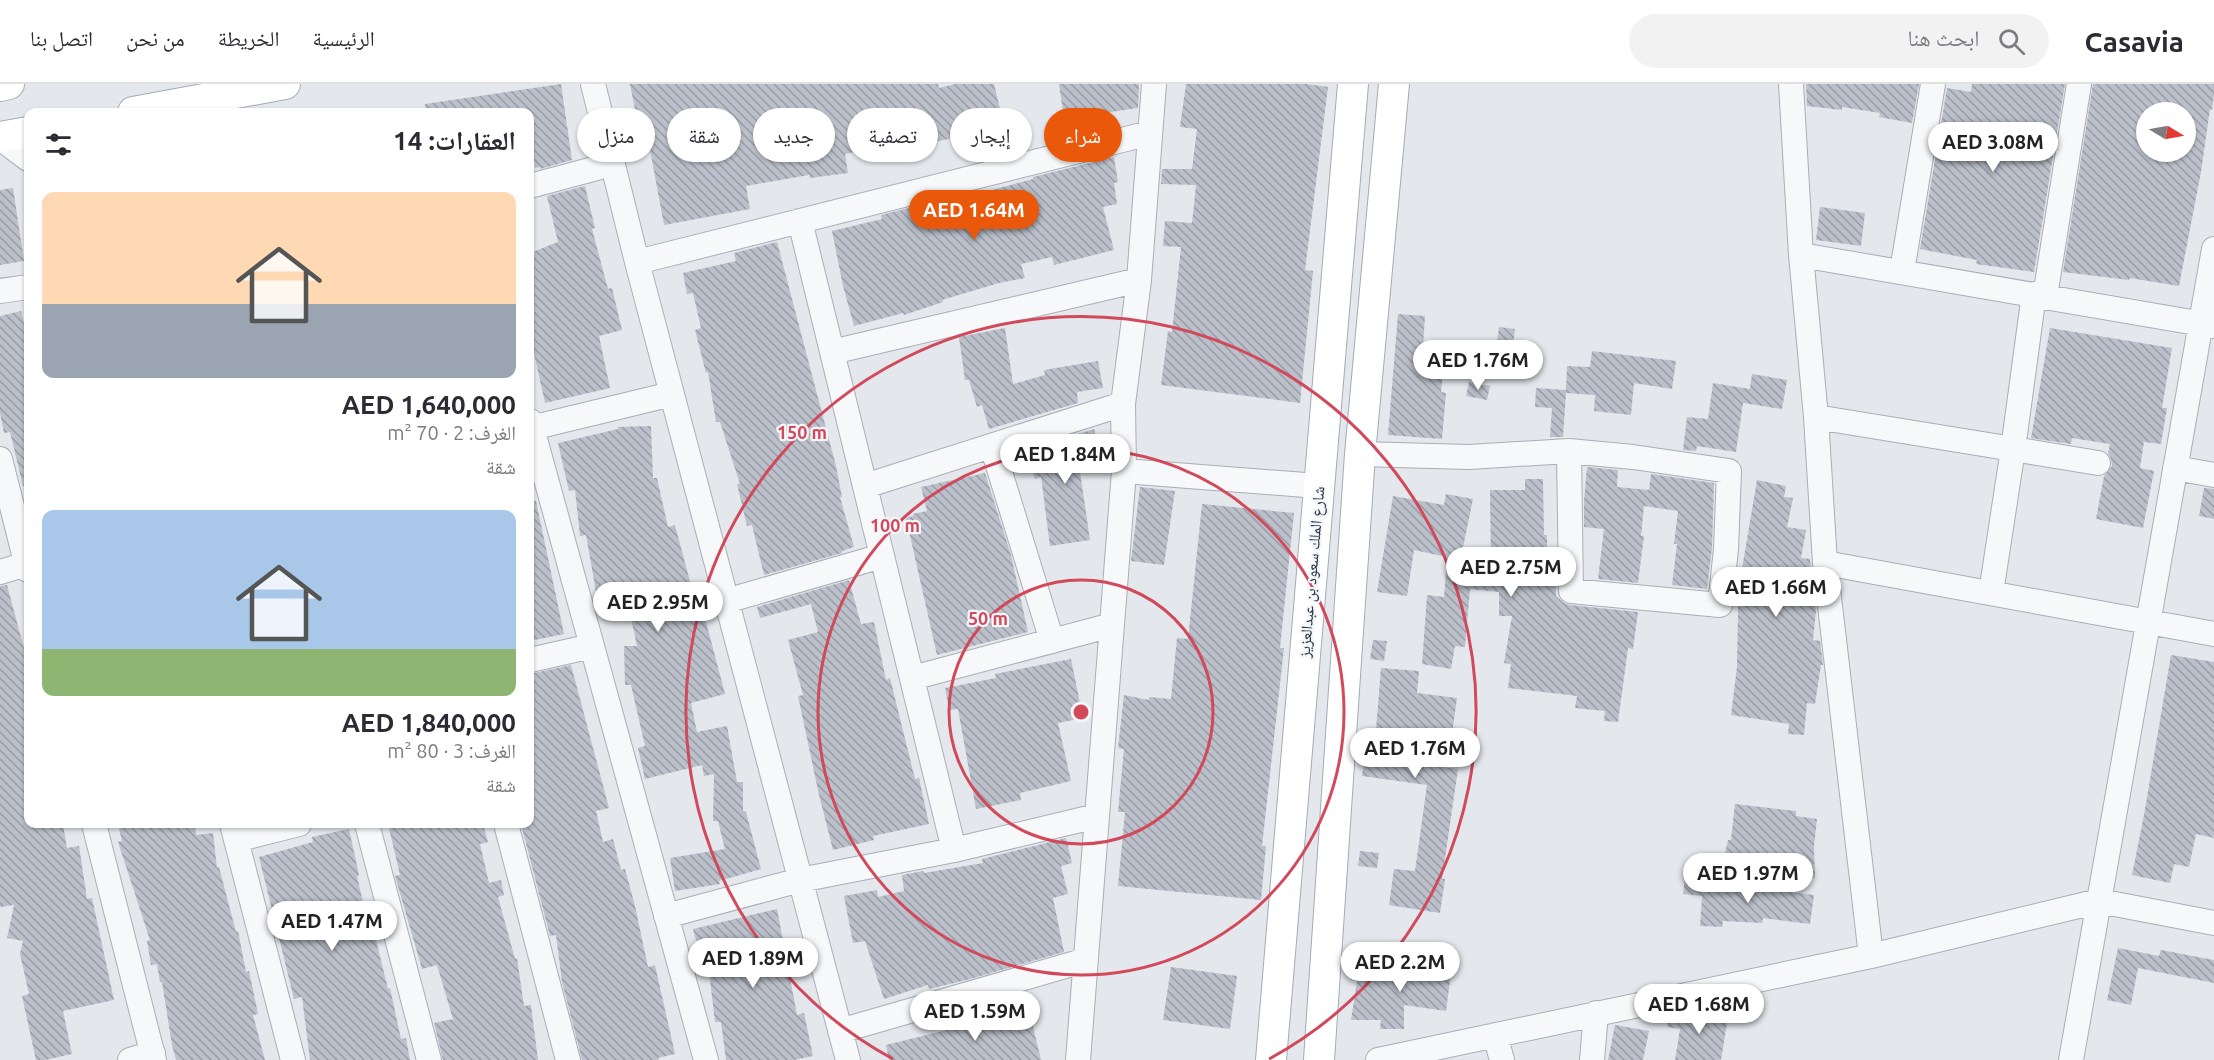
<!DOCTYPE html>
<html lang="ar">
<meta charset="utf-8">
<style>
body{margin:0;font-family:Ubuntu,"Noto Naskh Arabic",sans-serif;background:#f2f2f3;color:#2b2b33;direction:rtl;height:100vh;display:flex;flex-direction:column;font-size:22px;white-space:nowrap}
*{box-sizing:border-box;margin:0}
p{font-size:20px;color:#7c7c81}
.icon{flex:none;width:33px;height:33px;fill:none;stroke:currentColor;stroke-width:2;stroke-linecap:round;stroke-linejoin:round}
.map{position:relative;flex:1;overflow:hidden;direction:ltr}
.sheet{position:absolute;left:24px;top:24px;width:510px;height:720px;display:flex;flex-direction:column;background:#fff;border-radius:12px;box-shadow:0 2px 4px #0004;direction:rtl}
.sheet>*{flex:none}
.banner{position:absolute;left:552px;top:24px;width:570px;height:54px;direction:rtl;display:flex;gap:12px}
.needle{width:39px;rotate:100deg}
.tools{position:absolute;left:2136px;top:18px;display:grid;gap:12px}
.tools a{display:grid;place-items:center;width:60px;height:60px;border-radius:50%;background:#fff;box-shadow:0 2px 4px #0004;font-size:30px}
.price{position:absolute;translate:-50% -51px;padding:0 14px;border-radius:21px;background:#fff;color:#222;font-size:20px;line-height:39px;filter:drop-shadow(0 2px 3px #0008)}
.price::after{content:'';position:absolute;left:50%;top:36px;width:18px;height:14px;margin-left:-9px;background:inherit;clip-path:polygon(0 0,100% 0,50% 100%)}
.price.selected{background:#ea580c;color:#fff}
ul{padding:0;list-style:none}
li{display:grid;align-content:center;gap:12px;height:318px;padding:0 18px}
li span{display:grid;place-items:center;height:186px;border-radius:12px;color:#555}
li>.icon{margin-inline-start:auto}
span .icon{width:108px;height:108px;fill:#fffc;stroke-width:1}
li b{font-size:26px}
h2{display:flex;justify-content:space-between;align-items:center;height:72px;padding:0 18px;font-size:26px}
.pill{padding:0 21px;border-radius:27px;background:#fff;box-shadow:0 2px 4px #0004;font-size:21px;line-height:54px}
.pill.selected{background:#ea580c;color:#fff}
header{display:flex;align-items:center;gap:36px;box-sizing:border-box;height:84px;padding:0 30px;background:#fff;border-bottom:2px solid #e1e1e2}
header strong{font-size:28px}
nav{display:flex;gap:33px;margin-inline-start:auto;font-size:21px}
.search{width:420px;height:54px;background:#f2f2f3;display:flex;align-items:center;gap:15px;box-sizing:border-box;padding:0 21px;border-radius:33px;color:#7c7c81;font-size:22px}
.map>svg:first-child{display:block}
.building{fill:url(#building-back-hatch);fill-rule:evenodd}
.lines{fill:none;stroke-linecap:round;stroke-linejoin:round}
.minor-casing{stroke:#a9aeb7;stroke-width:26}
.major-casing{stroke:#a3abb8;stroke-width:32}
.minor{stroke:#f7f8fa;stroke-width:24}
.major{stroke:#fff;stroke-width:30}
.ring{fill:none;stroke:#d1495b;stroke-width:3}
.labels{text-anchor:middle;stroke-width:4.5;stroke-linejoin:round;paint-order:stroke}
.street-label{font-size:16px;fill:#2b3445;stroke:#f4f6f9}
.centre{fill:#d1495b;stroke:#f4f6f9;stroke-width:3}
.ring-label{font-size:18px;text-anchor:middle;font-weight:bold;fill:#d1495b;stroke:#f4f6f9;stroke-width:4.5;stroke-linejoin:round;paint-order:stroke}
</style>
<header>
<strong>Casavia</strong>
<div class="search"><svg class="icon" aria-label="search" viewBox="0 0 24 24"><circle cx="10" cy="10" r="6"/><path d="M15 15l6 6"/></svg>ابحث هنا</div>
<nav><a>الرئيسية</a><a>الخريطة</a><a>من نحن</a><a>اتصل بنا</a></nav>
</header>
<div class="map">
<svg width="2214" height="976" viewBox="0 0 2214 976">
<defs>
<pattern id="building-back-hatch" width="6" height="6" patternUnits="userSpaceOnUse" patternTransform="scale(1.5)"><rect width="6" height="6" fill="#bbc0ca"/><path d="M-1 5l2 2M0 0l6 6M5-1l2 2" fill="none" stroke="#989da6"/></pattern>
</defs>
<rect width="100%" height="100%" fill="#e4e7ec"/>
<path class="building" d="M561,0L572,76L540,85V83L535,84L530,46V28H426L425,20Z
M630,0H938L939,4L955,0H994L1005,45L986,49L987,55L967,59L965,52L906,63L909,74L889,78L886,61L845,70L848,89L810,94L809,91L746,102L750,125L664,141L649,60L642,62Z
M1059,0H1139L1138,24L1064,35Z
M1186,0H1306L1328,3L1305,186L1313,187L1300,319L1161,301L1168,247L1172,248L1181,163L1163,162L1165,137L1192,139L1196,101L1161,100L1162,85H1192L1197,45L1180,43Z
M1806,0H1919L1912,39L1879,33L1880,29L1842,23V26L1807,22Z
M1972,0H2065L2034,188L1976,180L1977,176L1920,165L1947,4L1971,8Z
M2093,0H2214V11L2212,26L2210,25L2201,88L2179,202L2130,194L2129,196L2063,188ZM2146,28H2186V68H2146Z
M1114,73L1118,98L1114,99L1117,120L1103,123L1114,166L1054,181L1052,173L1021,180L1025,194L999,199L942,216L943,218L904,231L903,229L854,242L843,202L832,147L882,135L881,131L969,109L970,112L1033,95V93Z
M585,102L595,144L592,145L608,205L612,204L622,246L599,252L610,304L545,319L530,251V169L558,158L547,112Z
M13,104L24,177L0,181V106Z
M1820,123L1865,129L1861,162L1816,156Z
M777,158L836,382L842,413H840L854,463L842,467V469L764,491L752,441L747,442L737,400H740L720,338H716L708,288L706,289L695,246L701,244L693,209L687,210L683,189L736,177L734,169Z
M21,227L28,257V401L23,402L10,348L4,349L0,329V232Z
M1398,230L1425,232L1423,263L1438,264L1437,280H1444L1441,308L1446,309L1442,355L1388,351Z
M1499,243L1515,245L1512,269L1496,267Z
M1005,244L1013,300L1045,291L1044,286L1098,277L1103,304L1077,308L1078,319L989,345L982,321L977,323L969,296H965L959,253Z
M2050,244L2172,264L2162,324H2167L2161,360L2144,358L2140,384L2154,387L2143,444L2096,435L2104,392L2112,382L2111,375L2108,369L2110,360L2072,354L2071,360L2031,354Z
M1592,267L1676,277L1672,305L1634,299L1631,331L1594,327L1595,311L1566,309L1563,353H1550L1552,324L1535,323L1536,304L1566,306L1567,282L1590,283Z
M1752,290L1787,296L1782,325L1743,319L1736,368L1697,362L1696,367L1683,366L1687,333L1708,335L1713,299L1750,305Z
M1469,298L1490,302L1487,316L1466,312Z
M651,342L653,394H657L668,443L675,441L700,535L705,534L725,610L691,619L697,648L727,642L737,698H743V727L746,728L761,785L719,797L720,800L675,807L670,774L725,765L718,737H713L714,690L704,692L702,681L645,695L638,664L645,662L631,601H625L624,562H637L631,534L612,535L610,517L598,519L586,451L580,452L575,406L569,407L558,359L618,345V343Z
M1094,345L1101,375L1079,381L1090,456L1050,462L1041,393L1035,395L1028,373L1039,369L1037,362Z
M1587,383L1618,386L1617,403L1649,406L1651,390L1714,399L1712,464L1707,505L1672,501L1677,460H1674L1678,427L1644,422L1641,452H1644L1638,499L1598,495L1604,445L1584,443V417Z
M985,389L1011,471L1028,548L937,571L906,434L913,432V430L927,427L921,403Z
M1525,395H1543L1544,451H1547V480H1555L1556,512L1564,519L1570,521L1638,528L1633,565L1628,564L1618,638L1604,637L1605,627L1575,624L1577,612L1508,604L1511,580L1504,579L1512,532H1499V508L1470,505L1465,563L1455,562L1451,585L1422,580L1427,511L1444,513L1447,473L1414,466L1407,512L1377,508L1393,412L1444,421L1446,410L1473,415L1460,478L1491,482L1490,406H1525Z
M1757,396L1786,402L1784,413L1793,414L1787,443L1806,446L1801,474L1810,475L1816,527L1813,556L1820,557L1823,581H1821L1815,620L1807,619L1804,651L1788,650L1789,640L1731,631L1737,583L1738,524L1743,479Z
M1140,403L1175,407L1164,481L1131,477Z
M2204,404L2214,405V435L2199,432Z
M536,417L564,550L530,557V418Z
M1202,420L1294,429L1280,564H1284L1262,762H1266L1261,816L1118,802L1125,728H1118L1124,665L1118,664L1124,611L1149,616V613L1171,615L1177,554L1188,555Z
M849,496L861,540L874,538L886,596L890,594L915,695L919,694L929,740L873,752L874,756L833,766L819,711L798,612L803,611L788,556L818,548L811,520L760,534L757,523Z
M7,501L28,579V740H63L67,764L79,762L87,815L92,814L114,916L63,927L72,970L45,976H36L22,912L29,910L20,870L23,857L7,854L14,821L0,823V502Z
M1373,556L1387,557L1384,577L1370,575Z
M2171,571L2214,578V754L2196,750L2189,783L2174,780L2170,799L2132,791L2144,731Z
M1071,575L1083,634L1058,639L1071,697L1020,709L1021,716L976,725L958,625L949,626L945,604L996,594L995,590Z
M571,581L609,724L596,727L603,758L613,755L621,786L625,785L635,822L648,883L655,881L675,970L658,974L659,976H582L562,898L556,851L550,852L521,740H530V590Z
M1381,584L1419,587L1417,609L1457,614L1452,650L1423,646L1418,680L1458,685L1442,795H1445L1440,829L1389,821L1394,785L1415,787L1427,701L1362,692L1367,657L1375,658Z
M1735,720L1796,727V732L1817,735L1814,762L1815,794L1724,774L1728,756H1731Z
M118,740H195L196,751L213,749L217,784L219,783L236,848L238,847L246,888L249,887L258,930L253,931L265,976H176L172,961L162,898H160L157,880L151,881L147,857L150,856L118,758L122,757Z
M388,740H483L488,758L480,760L489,799L501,796L504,811L498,813L515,875L517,874L524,922L531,921L538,976H443L434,939L453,935L437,881L422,885L395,792L400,791Z
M349,745L359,791L357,792L370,849L374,848L388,905L390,904L401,955L406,954L410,976H310L302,913L294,915L259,773L313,758L312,753Z
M1066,754L1072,779L1061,782L1068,810L1053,814L1064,868L970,895L929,905L928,901L884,915L865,857L853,859L844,812L877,806L878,813L904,807L902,791L923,787L924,789L983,779L982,775Z
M1360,767L1379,769L1377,784L1358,782Z
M1685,795L1701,797V798L1814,811L1810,840L1763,834L1762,839L1723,837L1722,843L1700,842L1702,812L1683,810Z
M777,825L797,931L804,929L813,972L794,976H726L721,938H715L709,887L704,888L693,845Z
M2118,864L2159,872L2161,866L2214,876V899L2138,884L2131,921L2107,916Z
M1412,877L1452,882L1446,927L1404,921V945H1380L1381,936H1351L1360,879L1384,883L1383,890L1410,894Z
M1171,883L1237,892L1230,945L1163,936Z
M1029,926L1041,976H889L886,961Z
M1685,926L1728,933L1721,976H1675L1680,945L1667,943L1669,929Z
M1615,941L1649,947L1643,976H1608Z"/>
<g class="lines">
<defs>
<path id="minor" d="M593,0L637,178L848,976
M1791,0L1801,171L1816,333L1825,479L1871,872
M0,54L28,75
M530,102L612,80
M800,137L954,766
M1801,171L2214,242
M637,178L1150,49
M1902,187L1933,0
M0,207L28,203
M2045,212L2079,0
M832,268L1139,196
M1816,333L2013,365L2034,210
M530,337L706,976
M531,344L672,310
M992,362L1052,557
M1360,370L1469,373L1569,367L1633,373L1729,387L1726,465L1720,521L1571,507L1569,367
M0,375L28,486
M2175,384L2214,391
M1124,387L1318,402
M865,402L1123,320
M1825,479L2214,550
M0,488L27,480
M1991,509L2013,365L2098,379
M726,517L882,472
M530,576L592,562
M912,594L1112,541
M94,740L154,976
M232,740L293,976
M367,740L429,976
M506,740L568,976
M236,756L299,740
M666,832L800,796L954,766L1097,732
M840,947L1086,876
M1495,951L1502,976
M130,976L153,969
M1078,976L1124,387L1123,320L1139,196L1154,0
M1378,976L1871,872L2099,817L2214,839
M1592,976L1596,929
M2071,976L2214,165"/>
<path id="major" d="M0,2L9,0
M133,28L285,0
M0,53L28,48
M1271,976L1353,0
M1319,976L1360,370L1394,0"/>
</defs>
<use href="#minor" class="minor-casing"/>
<use href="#major" class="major-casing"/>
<use href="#minor" class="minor"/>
<use href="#major" class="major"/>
</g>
<g class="ring">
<circle cx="1081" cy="628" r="132"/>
<circle cx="1081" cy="628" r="263"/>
<path d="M893 975A395 395 0 1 1 1269 975"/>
</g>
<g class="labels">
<g class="street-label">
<text transform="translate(1311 488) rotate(-85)" y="6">شارع الملك سعود بن عبدالعزيز</text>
</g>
</g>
<circle cx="1081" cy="628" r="9" class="centre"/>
<g class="ring-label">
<text x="802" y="355">150 m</text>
<text x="895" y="448">100 m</text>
<text x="988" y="541">50 m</text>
</g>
</svg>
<div class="tools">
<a><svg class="needle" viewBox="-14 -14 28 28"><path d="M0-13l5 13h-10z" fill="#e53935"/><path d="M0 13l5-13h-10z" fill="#7c7c81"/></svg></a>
</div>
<b class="price" style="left:1993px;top:89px">AED 3.08M</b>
<b class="price selected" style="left:974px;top:157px">AED 1.64M</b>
<b class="price" style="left:1478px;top:307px">AED 1.76M</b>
<b class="price" style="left:1065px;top:401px">AED 1.84M</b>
<b class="price" style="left:1511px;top:514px">AED 2.75M</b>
<b class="price" style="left:1776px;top:534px">AED 1.66M</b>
<b class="price" style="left:658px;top:549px">AED 2.95M</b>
<b class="price" style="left:1415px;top:695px">AED 1.76M</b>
<b class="price" style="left:1748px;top:820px">AED 1.97M</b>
<b class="price" style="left:332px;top:868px">AED 1.47M</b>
<b class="price" style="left:753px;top:905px">AED 1.89M</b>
<b class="price" style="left:1400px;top:909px">AED 2.2M</b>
<b class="price" style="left:1699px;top:951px">AED 1.68M</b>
<b class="price" style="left:975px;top:958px">AED 1.59M</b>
<div class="banner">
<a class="pill selected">شراء</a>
<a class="pill">إيجار</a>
<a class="pill">تصفية</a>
<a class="pill">جديد</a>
<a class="pill">شقة</a>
<a class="pill">منزل</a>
</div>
<section class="sheet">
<h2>العقارات: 14<svg class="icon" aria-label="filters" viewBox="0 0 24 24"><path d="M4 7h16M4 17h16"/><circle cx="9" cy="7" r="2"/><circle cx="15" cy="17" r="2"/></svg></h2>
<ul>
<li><span style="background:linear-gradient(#ffd9b3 60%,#9aa5b1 0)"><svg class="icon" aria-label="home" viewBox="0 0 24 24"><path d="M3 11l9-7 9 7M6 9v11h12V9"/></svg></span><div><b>AED 1,640,000</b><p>الغرف: 2 · 70 m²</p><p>شقة</p></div></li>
<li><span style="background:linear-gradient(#a9c7e8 75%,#8fb573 0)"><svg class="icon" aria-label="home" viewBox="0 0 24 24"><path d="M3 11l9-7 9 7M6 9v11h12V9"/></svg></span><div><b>AED 1,840,000</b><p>الغرف: 3 · 80 m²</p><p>شقة</p></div></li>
</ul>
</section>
</div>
